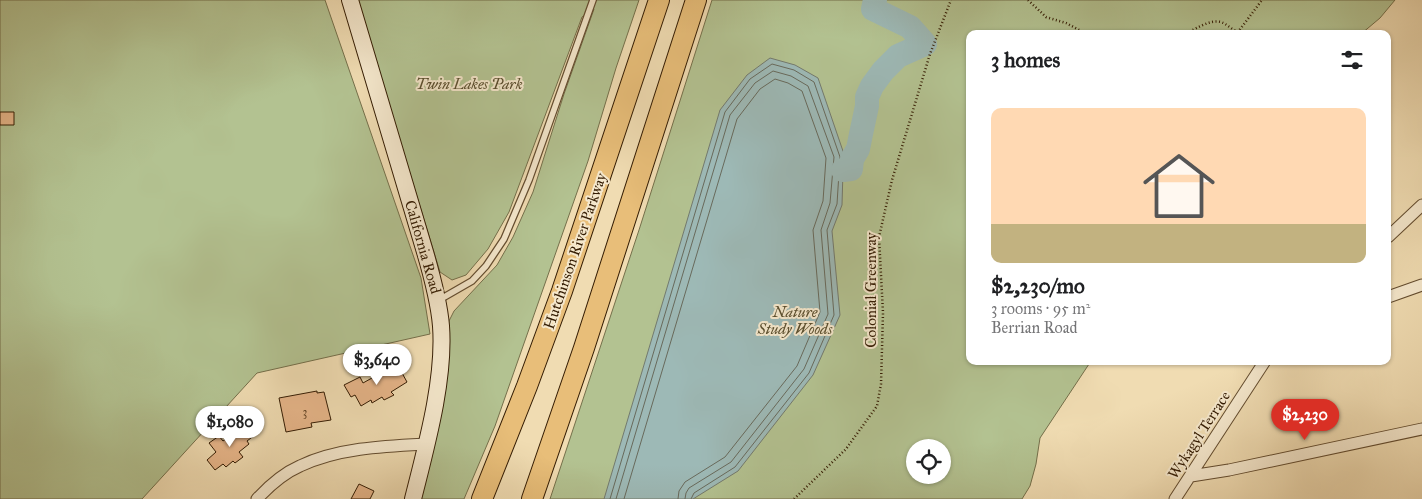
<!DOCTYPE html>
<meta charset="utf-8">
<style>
body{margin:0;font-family:"IM FELL Great Primer",serif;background:#f2f2f2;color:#202124;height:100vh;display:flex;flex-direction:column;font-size:19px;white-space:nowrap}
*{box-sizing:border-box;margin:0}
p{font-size:16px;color:#757577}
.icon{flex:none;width:28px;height:28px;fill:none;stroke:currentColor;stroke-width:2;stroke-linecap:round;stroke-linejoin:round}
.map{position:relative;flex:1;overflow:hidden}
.panel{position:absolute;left:966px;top:30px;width:425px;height:335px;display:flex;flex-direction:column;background:#fff;border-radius:10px;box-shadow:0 1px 4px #0004}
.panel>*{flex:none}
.tools{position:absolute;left:906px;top:439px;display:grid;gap:10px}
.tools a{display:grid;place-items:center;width:45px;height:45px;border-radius:50%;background:#fff;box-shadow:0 1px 4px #0004;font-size:25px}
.price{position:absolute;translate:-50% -42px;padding:0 11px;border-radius:18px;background:#fff;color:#222;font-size:16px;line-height:32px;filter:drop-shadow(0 1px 2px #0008)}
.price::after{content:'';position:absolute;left:50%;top:30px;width:15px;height:11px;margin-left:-8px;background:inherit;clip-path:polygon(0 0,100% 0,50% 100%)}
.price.selected{background:#d93025;color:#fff}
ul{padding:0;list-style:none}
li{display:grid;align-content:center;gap:10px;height:265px;padding:0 25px}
li span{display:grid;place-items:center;height:155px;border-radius:10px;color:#555}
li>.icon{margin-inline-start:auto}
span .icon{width:90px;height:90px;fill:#fffc;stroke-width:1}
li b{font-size:21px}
h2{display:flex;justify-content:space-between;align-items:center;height:60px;padding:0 25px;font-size:21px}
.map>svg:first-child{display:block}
.green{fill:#b3c291;stroke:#746f4a;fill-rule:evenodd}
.water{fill:#9db9b6;stroke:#737a6e}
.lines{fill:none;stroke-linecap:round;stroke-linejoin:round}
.shore{stroke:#686a5c;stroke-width:1}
.river{stroke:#9db9b6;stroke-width:24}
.building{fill:#e6b589;stroke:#341c03}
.lane-casing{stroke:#634c2f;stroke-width:8}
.street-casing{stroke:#634c2f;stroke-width:13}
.secondary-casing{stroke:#341c03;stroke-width:18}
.highway-casing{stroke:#341c03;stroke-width:22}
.path{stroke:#341c03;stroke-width:2.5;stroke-dasharray:1 2.5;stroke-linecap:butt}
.lane{stroke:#f5e8cd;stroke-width:5.5}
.street{stroke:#f5e8cd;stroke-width:11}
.secondary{stroke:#f5e8cd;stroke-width:16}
.highway{stroke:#e8be79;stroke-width:20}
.labels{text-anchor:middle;stroke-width:4;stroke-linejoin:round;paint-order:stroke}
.number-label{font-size:12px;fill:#604224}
.park-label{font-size:15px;font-style:italic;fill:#5a4e2e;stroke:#f5e8cd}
.street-label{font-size:15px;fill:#341c03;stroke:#f5e8cd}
</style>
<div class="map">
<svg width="1422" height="499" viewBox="0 0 1422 499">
<rect width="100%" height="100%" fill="#f0dcb2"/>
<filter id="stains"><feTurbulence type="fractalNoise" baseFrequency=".004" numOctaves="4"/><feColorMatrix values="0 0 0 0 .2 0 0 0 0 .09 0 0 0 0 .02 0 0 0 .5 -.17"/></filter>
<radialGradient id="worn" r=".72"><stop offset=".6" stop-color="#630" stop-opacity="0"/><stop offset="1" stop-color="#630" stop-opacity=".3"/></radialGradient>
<path class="green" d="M0,0H325L421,278L430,334L257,373L142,499H0Z
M357,0H639L616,68L588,161L495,426L464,499H421L444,386L449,321L454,311L497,265L513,237L533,192L564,94L594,9L582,17L509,212L488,249L466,275L452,280L440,272Z
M712,0H1395L1380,18L1361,34H970V361H1091L1040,438L1036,464L1030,486L1022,499H550L639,230ZM915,448H942V475H915Z"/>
<path class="water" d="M770,58L795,65L818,78L845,157L843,170L842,205L832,231L840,315L813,375L738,471L693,499H604L720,110L747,75Z"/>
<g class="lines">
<path class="shore" d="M610,499L725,112L750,79L772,64L794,70L814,82L840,157L837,204L827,230L834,315L809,373L735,467L694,493L691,499
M616,499L730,115L755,83L773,71L791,76L808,86L834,157L830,203L821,230L828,314L804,369L731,462L689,488L686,493L685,499
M624,499L737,119L760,89L775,79L788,83L802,91L826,158L823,201L813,230L820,312L797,366L725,457L685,482L679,491L678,499"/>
<path class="river" d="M843,170L851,169L852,159L858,149L861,134L867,106V97L872,86L883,71L898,56L925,44L910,27L873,9L875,0"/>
</g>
<path class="building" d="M0,112H14V125H0Z
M397,364L407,382L391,392L394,395L384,400L382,397L372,403L371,400L361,406L355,395L351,397L344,385L360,377L363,383Z
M317,391V393L324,392L331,420L311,423L312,427L286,432L279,398Z
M246,424L255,435L247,441L249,444L239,452L243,457L235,463L233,461L226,467L223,464L215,470L207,460L216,452L209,443L219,436L223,441Z
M359,484L374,491L370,499H351Z"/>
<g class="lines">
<defs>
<path id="lane" d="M439,300L472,281L486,266L504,239L529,180L593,0"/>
<path id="street" d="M1388,237L1422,205
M1388,297L1422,285
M1191,476L1229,470L1422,429
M257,499C269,486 284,473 300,466C337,448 385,446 425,444
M1175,499L1265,361"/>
<path id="secondary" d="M350,0L425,252C432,276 439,301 441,326C445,380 426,447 413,499"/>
<path id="highway" d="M482,499L527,386L562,291L659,0
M532,499L584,348L696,0"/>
</defs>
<use href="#lane" class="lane-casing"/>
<use href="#street" class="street-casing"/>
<use href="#secondary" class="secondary-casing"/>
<use href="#highway" class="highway-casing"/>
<path class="path" d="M1028,0L1046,17L1066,23L1083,32L1096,34
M1183,34C1196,30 1208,19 1221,22C1227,24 1232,30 1238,32L1262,0
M794,499L846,449L877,406L881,384L883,313L879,237L892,180L930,54L951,0"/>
<use href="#lane" class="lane"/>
<use href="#street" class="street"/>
<use href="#secondary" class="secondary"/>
<use href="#highway" class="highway"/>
</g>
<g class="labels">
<g class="number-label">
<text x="305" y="416">3</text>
</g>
<g class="park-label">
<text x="469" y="89">Twin Lakes Park</text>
<text x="795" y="317">Nature<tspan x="795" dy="17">Study Woods</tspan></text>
</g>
<g class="street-label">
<text transform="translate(423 247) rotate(74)" y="5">California Road</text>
<text transform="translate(575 251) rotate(-71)" y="5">Hutchinson River Parkway</text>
<text transform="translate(871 290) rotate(-90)" y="5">Colonial Greenway</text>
<text transform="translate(1199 435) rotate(-57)" y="5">Wykagyl Terrace</text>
</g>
</g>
<rect width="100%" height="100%" filter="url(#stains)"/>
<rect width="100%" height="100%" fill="url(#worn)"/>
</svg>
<div class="tools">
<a><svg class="icon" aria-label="locate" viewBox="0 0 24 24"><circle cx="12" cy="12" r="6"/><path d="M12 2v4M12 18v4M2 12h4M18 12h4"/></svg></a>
</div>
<b class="price" style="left:377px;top:386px">$3,640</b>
<b class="price selected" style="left:1305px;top:441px">$2,230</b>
<b class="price" style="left:230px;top:448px">$1,080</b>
<section class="panel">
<h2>3 homes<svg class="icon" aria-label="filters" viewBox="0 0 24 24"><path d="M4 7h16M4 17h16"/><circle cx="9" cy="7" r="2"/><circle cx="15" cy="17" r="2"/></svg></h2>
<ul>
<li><span style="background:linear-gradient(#ffd9b3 75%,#c2b280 0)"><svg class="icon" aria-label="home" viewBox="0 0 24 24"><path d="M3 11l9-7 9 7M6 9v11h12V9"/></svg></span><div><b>$2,230/mo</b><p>3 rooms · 95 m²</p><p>Berrian Road</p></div></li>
</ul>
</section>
</div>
